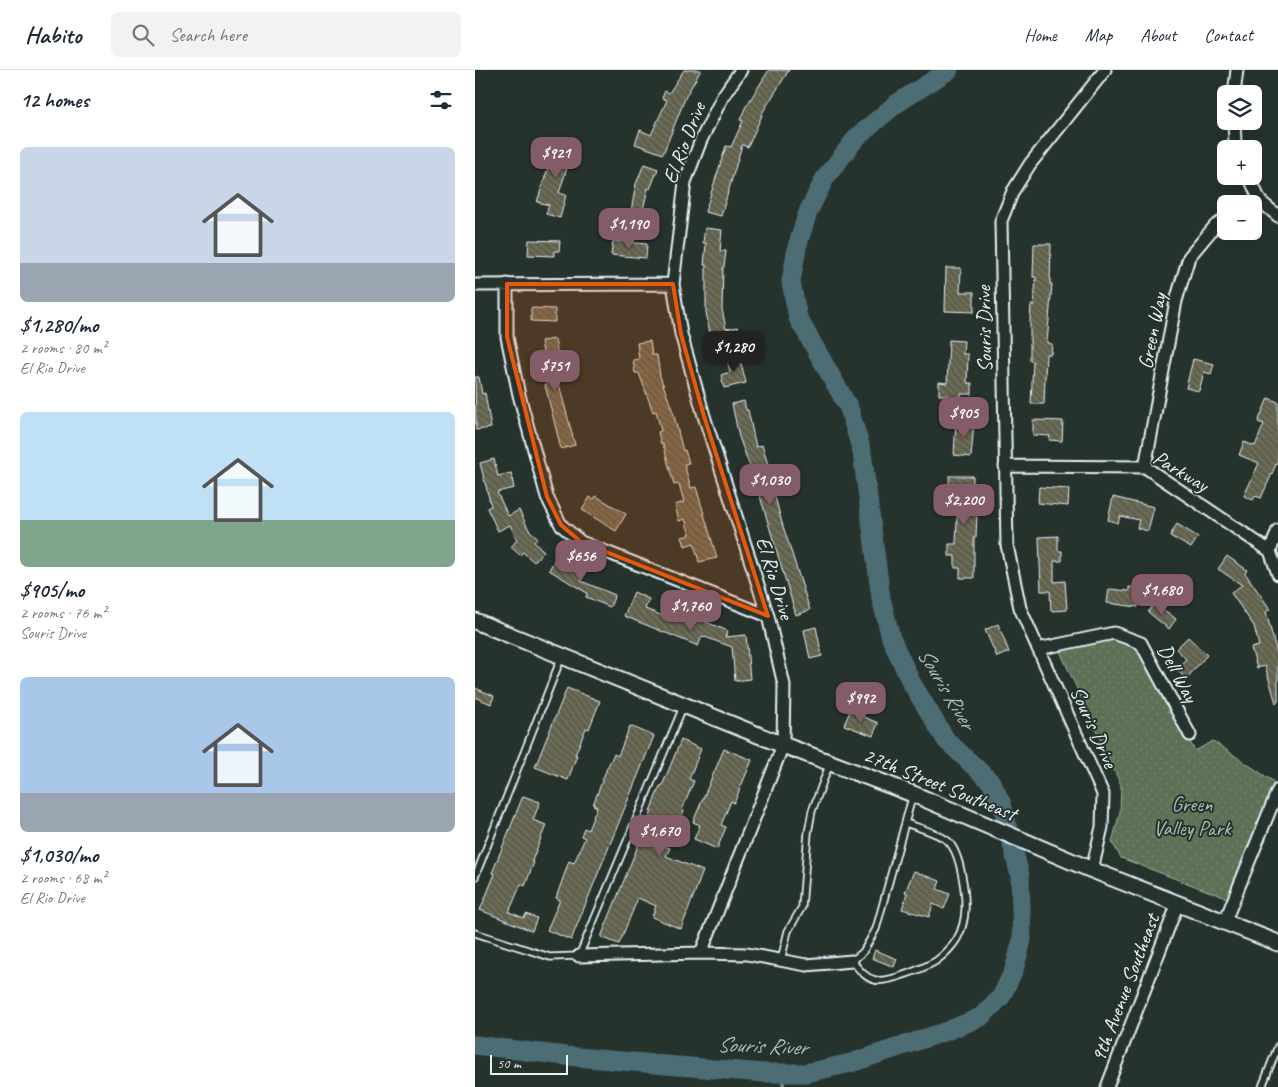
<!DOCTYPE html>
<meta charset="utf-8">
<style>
body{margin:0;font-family:Caveat,sans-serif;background:#f2f2f3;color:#1f2937;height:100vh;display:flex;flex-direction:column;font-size:19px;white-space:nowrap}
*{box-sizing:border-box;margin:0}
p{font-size:16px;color:#747a83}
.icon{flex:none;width:28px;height:28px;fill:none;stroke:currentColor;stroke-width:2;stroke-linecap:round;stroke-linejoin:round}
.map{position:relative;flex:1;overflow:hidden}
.panel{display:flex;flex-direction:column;background:#fff;width:475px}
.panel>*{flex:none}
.controls{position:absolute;left:742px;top:15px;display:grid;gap:10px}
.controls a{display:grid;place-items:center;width:45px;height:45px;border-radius:8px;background:#fff;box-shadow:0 5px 20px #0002;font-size:25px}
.scale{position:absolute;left:15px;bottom:12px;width:78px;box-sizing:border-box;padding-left:5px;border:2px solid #e8f1f8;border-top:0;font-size:14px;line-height:18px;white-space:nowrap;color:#e8f1f8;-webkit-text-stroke:4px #26332d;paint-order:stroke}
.price{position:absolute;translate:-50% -42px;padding:0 11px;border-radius:10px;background:#845c67;color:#fff;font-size:16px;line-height:32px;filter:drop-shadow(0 1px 2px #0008)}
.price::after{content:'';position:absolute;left:50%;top:30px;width:15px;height:11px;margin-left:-8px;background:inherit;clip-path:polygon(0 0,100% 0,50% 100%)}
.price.active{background:#222;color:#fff}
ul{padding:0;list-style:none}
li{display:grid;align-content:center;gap:10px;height:265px;padding:0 20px}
li span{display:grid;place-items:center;height:155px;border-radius:8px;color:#555}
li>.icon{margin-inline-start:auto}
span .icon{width:90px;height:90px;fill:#fffc;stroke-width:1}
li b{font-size:21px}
h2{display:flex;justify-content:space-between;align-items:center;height:60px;padding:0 20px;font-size:21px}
header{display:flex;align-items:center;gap:30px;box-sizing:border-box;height:70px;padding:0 25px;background:#fff;border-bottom:1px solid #e0e1e3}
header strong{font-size:24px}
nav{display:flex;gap:28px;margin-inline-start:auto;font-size:18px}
.search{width:350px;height:45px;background:#f2f2f3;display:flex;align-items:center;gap:12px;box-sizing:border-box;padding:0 18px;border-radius:8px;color:#747a83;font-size:19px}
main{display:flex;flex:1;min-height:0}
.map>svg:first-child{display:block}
.park{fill:url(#park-dots);stroke:#a2b1a6}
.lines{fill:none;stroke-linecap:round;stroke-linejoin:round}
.stream{stroke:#8ba2a9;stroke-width:3}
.river{stroke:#4d6d74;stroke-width:19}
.building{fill:url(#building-back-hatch);stroke:#e8f1f8}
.service-casing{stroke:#e8f1f8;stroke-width:9}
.minor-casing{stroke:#e8f1f8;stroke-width:15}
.tertiary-casing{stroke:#e8f1f8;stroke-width:19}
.service{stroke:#26332d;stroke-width:5.5}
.minor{stroke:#26332d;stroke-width:11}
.tertiary{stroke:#26332d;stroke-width:15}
.marked{fill:#e8590c;fill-opacity:0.2;stroke:#e8590c;stroke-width:4;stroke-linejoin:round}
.labels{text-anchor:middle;stroke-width:4;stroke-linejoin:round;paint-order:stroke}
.street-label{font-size:21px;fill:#e8f1f8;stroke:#26332d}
.park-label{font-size:21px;fill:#b0beb6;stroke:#26332d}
.water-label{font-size:22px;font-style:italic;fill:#aabcc3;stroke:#26332d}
</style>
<header>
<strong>Habito</strong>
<div class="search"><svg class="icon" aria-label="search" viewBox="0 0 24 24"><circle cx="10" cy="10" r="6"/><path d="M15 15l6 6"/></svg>Search here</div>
<nav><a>Home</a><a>Map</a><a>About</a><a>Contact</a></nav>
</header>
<main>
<section class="panel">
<h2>12 homes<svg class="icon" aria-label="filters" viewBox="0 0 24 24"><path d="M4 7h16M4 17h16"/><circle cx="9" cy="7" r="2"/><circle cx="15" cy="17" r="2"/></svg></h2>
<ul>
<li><span style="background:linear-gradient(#c9d6e8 75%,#9aa5b1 0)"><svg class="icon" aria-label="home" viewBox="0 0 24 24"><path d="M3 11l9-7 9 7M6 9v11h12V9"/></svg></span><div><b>$1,280/mo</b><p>2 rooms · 80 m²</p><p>El Rio Drive</p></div></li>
<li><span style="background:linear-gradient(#bfe0f5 70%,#7fa58c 0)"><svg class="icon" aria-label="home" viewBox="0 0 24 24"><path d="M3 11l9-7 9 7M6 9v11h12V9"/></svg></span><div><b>$905/mo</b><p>2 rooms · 76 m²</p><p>Souris Drive</p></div></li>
<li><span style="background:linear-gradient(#a9c7e8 75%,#9aa5b1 0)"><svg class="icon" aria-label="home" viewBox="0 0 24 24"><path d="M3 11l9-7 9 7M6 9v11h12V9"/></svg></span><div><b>$1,030/mo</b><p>2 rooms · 68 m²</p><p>El Rio Drive</p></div></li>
</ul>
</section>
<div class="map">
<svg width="803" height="1017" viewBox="0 0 803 1017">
<defs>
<pattern id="park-dots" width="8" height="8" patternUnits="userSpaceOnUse" patternTransform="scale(1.25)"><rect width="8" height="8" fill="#5c7154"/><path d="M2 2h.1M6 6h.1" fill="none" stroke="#73866d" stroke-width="1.8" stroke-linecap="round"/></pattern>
<pattern id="building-back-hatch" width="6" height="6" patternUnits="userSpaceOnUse" patternTransform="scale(1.25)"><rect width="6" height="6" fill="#61604c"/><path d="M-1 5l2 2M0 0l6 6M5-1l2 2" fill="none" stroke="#787767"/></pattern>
</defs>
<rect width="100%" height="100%" fill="#26332d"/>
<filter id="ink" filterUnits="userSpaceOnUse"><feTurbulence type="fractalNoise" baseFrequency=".02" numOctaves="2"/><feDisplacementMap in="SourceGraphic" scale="10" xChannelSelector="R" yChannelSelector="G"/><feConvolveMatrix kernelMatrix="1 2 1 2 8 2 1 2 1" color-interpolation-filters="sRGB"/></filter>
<g filter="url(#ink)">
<path class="park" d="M637,565L663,575L720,681L738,671L799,712L754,829L646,788L637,772L645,742L646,715L583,577Z"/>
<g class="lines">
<path class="stream" d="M305,1003L309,1017"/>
<path class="river" d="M0,975L91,986L191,995L289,1003H331L376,993L472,961L506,947L526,927L539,900L547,870L545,806L527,734L516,712L471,670L436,612L416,568L406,528L387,382L374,338L323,248L316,212L322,177L333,142L350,108L382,67L421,34L474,0"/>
</g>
<path class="building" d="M209,0H226L211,26L188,84L160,74L165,60L176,65L192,30L187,28L190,21L194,23Z
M294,0H314L286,45H287L273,77L267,75L246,146L230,142L251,76L256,77L268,51L265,50L270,38Z
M82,70L99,76L84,123L91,125L85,148L71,144L74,135L62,132Z
M169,94L183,99L175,119L173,118L168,140L174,141L171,156L154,152L161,114Z
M230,158L247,160L245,181H251L249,197H248L247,239L251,259L263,257L266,270L240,275L239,268H236L231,242V195H229L231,173H228Z
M54,170L85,171L84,181H79V186L53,185Z
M138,171L172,174L171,188L136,185Z
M559,174H576L575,214H577L572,273L577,274L576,284H571L569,334H556L558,291H555V249L556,235H559L561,207H558Z
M471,198H486L485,222H499V242L470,241Z
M56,238L80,239V252L56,251Z
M80,269L86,302L81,303L100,375L86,379L70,315L72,314L68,295L62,296L60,284L68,282L66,271Z
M474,270L489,271L488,284H493L492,313H497V324H486V343H471L472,325H464V312L472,313Z
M175,271L177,285H182L185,306L198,342L208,381L210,380L214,393L209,394L216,418L221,417L242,488L224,492L219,473L210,476L207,467L215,465L210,449L204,451L200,435L209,432L204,414L199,415L188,374H186L183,362L186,361L181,341L178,342L164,303H160L158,290L164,289L162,273Z
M264,285L271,313L249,318L246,305L255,302L252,289Z
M718,289L739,294L736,304L729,302L724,321L711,318Z
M0,307H4L7,324L10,323L16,358L1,360Z
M793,328L803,332V390L786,428L780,426L778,430L769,426L784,393L764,385L769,372L780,376L789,354L783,352Z
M269,331L271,340H273L281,377L287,375L297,408H295L307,453L335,540L321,545L281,413L264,367L257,334Z
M558,350L588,351L587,371L574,370L575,366L558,365Z
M481,352L499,353L496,387L479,385Z
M19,389L23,406L36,403L39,418L22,422L33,446L44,440L54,460L63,468L59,472L69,481L59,492L48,482L45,485L36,477L42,470L35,455L23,461L12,438L16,436L5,393Z
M474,406H498L497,444H502L501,467H499V508H485V498H480V486H474V474H481L483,426H475Z
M564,417L594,419L593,436L563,433Z
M121,426L151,444L141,461L107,440L115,427L119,429Z
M638,427L679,437L673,461L662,458L664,450L645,446L643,453L633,450Z
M702,454L723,467L716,478L695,466Z
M583,466V481H587V491H579V512L590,511L592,540L576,541L575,521H566L564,467Z
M752,486L772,500L770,503L795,539L791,542L803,587V632L801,633L790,596L782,598L776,578L784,576L779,556L756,523L767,515L743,499Z
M81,487L110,504L106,511L140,525L135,537L111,527L112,523L74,500Z
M654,517L665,518L663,537L632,533L634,519L654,521Z
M159,522L174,529L170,539L183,544L193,548L195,541L200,543L202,540L253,561L250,567L271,565L275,609L260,611L257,577L227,566L223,576L149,546Z
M680,533L701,549L694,559L673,542Z
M523,554L534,582L522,587L510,560Z
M341,557L347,586L335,589L329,560Z
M713,567L732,585L711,609L701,599L711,589L701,579Z
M0,618L19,626L16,634L0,627Z
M92,618L125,631L114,659L111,658L100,685H102L93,710L60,697Z
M375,641L403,653L398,666L369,655Z
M155,656L179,666L96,870L72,860L85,830L81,828L94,791L99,793L110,768L106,766L109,758L113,760L122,737L118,735L132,698L139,684L143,686Z
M206,670L226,679L214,709L219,711L207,740L209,741L205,752L196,749L186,775L195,778L191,786L228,801L206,859L177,847L181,836L163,828L144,874L126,867L177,741H175L185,716H187Z
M249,679L277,690L259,733L256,731L246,755L251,757L242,779L219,769L225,755L218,752Z
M48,726L65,732L58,750L71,755L57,791L59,792L50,816L46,814L34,842L49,848L51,844L62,848L57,861L5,840L20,804L17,803Z
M439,801L465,811L462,819L475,824L469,839L458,834L454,847L427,839L432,823L430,822Z
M400,880L422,889L419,897L397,888Z"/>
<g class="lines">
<defs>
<path id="service" d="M431,753C443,758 462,762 473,771C481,779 485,795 487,806C491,827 493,850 482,869C477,877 469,885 461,891C449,898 413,913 400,910C390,908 383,898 377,891L388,882L401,859L438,724
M0,807L87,586
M0,863L75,887L104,886L208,637
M306,890L313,861L327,837L333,763L337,741L355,693
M787,1017L803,976"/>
<path id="minor" d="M759,24L762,0
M759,51L760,73L762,79
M774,106L785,131L803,146
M32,214V267L44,325L72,427L86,455L106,472L293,546
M0,215L198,214
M530,396L670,397L795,481L803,504
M670,397L701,231L714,187L740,156L751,149
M795,481L803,460
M563,579L639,563L666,573L715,665
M617,800L627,757L628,724L545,538L532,475L526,151L538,121L555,94L630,0
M750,851L803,720
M226,883L308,675L309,615L293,546L229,346L206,264L198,214L210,112L226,70L248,26L266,0
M104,886L226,883L272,884L331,895L377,891
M632,1017L703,833"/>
<path id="tertiary" d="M0,551L308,675L438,724L617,800L803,873"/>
</defs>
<use href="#service" class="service-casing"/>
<use href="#minor" class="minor-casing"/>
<use href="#tertiary" class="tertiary-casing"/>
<use href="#service" class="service"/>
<use href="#minor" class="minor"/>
<use href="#tertiary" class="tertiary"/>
</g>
</g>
<path class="marked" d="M32,214H198L206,264L229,346L293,546L106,472L86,455L72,427L32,267Z"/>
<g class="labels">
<g class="street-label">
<text transform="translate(209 73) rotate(-69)" y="7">El Rio Drive</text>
<text transform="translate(509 259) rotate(-91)" y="7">Souris Drive</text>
<text transform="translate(677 261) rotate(-79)" y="7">Green Way</text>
<text transform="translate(706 401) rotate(31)" y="7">Parkway</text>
<text transform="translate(300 508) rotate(73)" y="7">El Rio Drive</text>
<text transform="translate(703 603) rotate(62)" y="7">Dell Way</text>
<text transform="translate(619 657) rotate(66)" y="7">Souris Drive</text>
<text transform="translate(465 714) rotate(22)" y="7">27th Street Southeast</text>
<text transform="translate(650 918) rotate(-69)" y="7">9th Avenue Southeast</text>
</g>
<g class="park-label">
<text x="717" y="741">Green<tspan x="717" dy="24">Valley Park</tspan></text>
</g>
<g class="water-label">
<text transform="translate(472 618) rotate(59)" y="8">Souris River</text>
<text transform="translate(287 975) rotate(2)" y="8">Souris River</text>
</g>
</g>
</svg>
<div class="controls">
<a><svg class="icon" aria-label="layers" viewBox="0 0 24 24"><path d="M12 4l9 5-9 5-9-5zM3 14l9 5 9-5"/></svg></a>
<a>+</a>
<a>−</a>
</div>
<div class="scale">50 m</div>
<b class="price" style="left:81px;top:109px">$921</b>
<b class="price" style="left:154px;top:180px">$1,190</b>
<b class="price active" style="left:259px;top:303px">$1,280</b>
<b class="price" style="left:80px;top:322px">$751</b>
<b class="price" style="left:489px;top:369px">$905</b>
<b class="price" style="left:295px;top:436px">$1,030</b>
<b class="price" style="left:489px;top:456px">$2,200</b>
<b class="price" style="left:106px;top:512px">$656</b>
<b class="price" style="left:687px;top:546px">$1,680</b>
<b class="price" style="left:216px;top:562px">$1,760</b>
<b class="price" style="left:386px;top:654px">$992</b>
<b class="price" style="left:185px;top:787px">$1,670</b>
</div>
</main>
